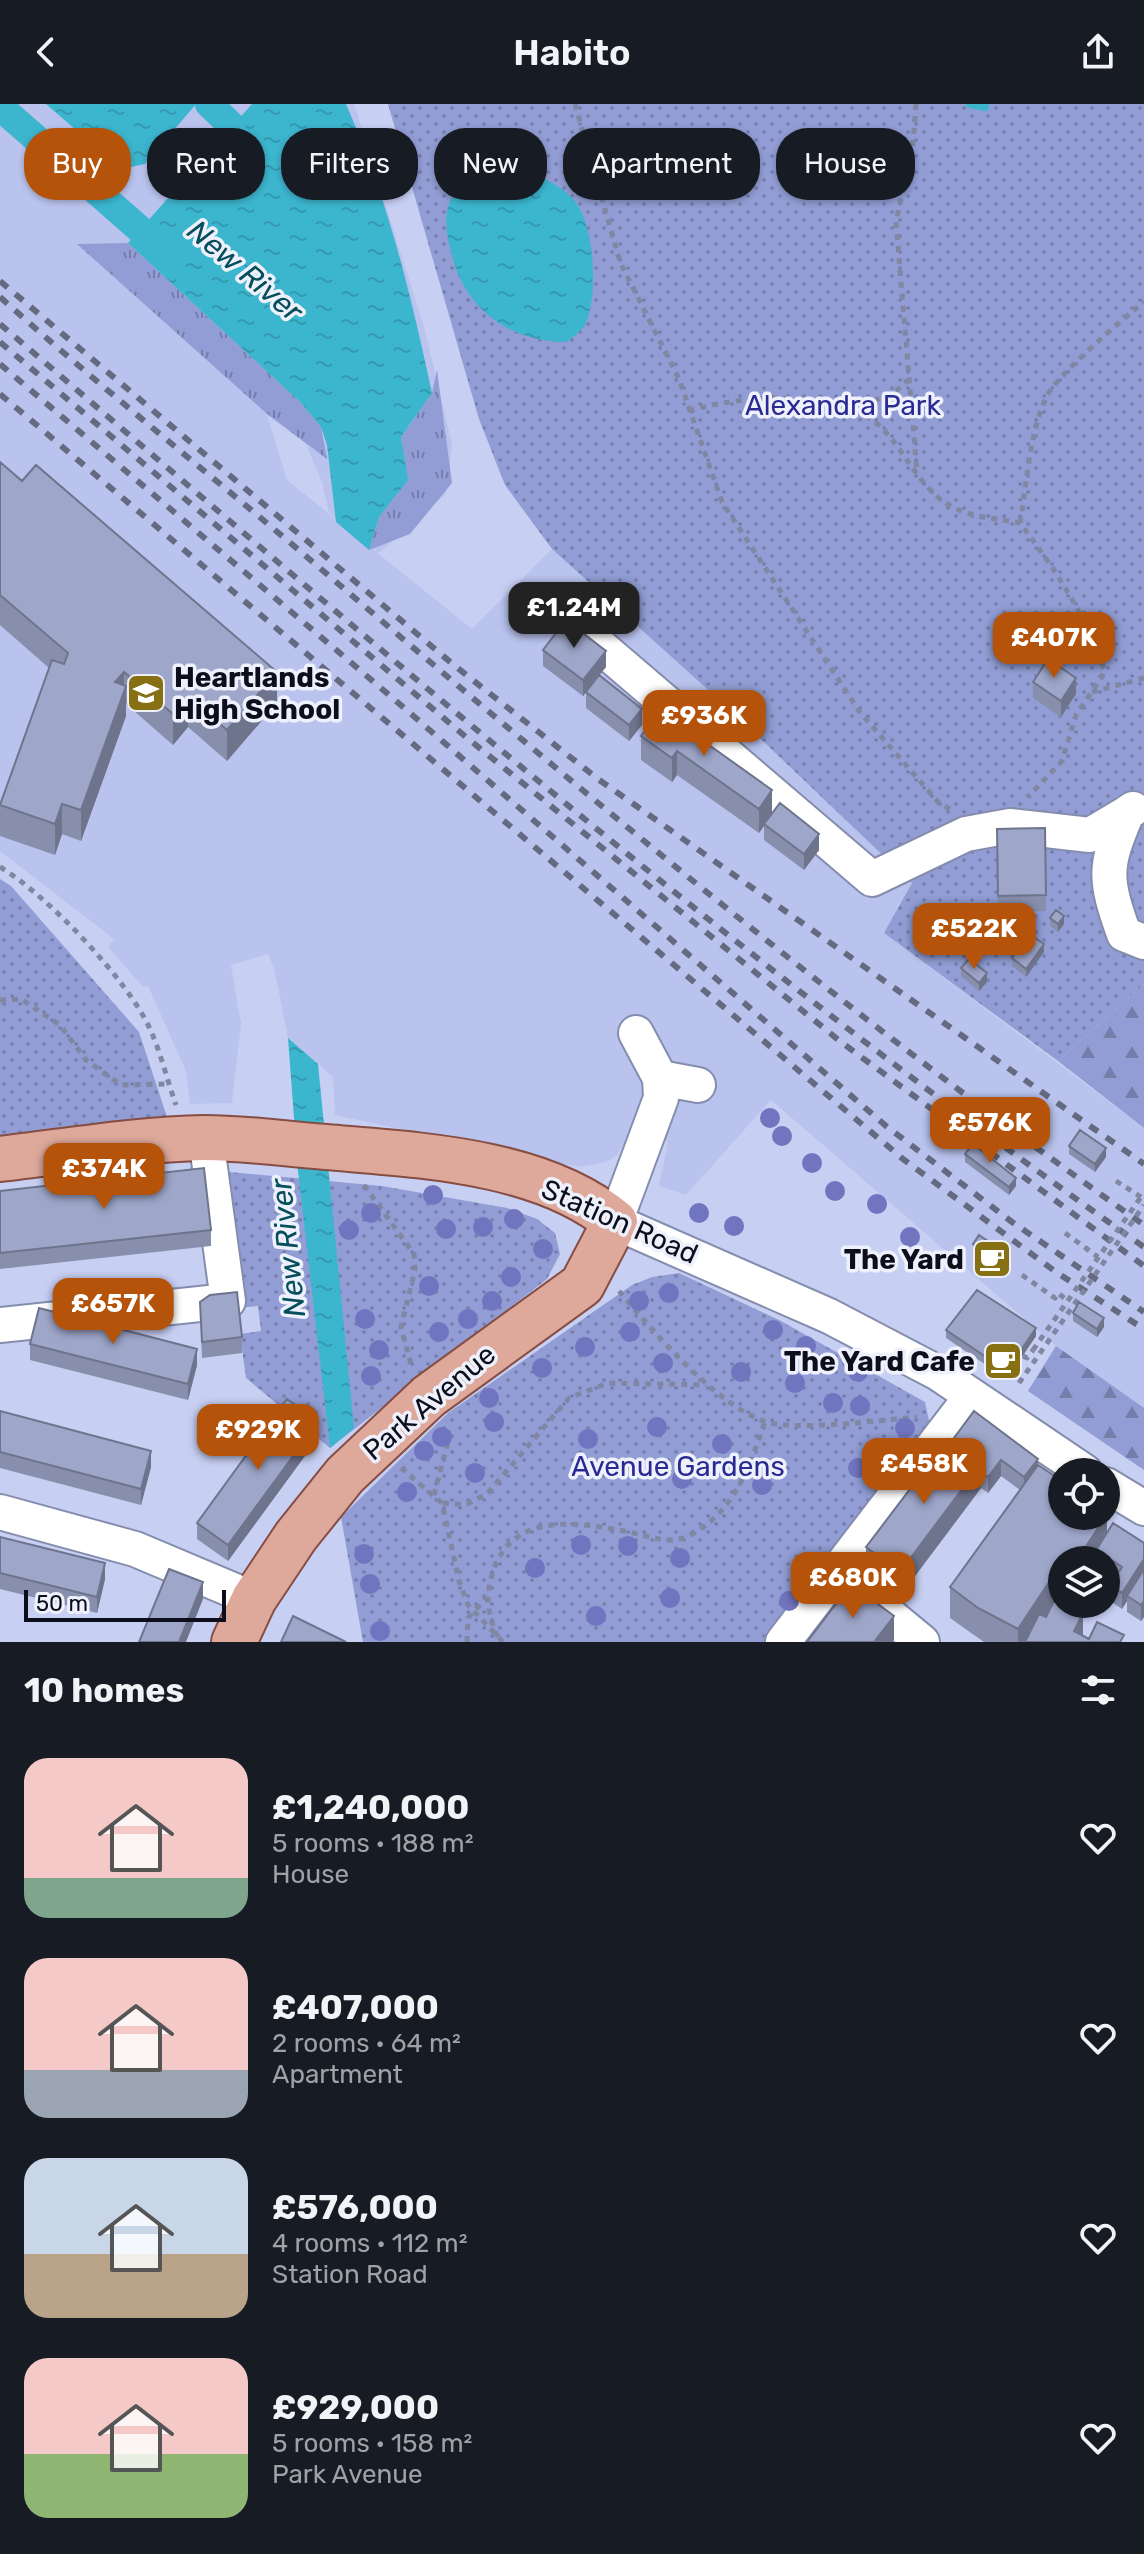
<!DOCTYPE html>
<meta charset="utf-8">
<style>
body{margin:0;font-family:Rubik,sans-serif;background:#20242c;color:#f1f3f6;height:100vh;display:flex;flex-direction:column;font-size:30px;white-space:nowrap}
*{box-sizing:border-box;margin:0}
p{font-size:26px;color:#9ea1a6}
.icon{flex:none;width:44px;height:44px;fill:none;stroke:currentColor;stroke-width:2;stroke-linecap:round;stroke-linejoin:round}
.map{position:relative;height:1538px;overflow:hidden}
.side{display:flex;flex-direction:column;background:#171b24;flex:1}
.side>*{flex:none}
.guide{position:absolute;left:24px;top:24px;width:1096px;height:72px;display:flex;gap:16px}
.fabs{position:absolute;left:1048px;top:1354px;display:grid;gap:16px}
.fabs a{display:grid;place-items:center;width:72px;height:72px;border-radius:50%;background:#171b24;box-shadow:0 2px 6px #0004;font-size:40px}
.scale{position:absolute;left:24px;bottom:20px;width:202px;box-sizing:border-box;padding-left:8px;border:4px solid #0c0f1b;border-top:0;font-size:22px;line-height:28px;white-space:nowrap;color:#0c0f1b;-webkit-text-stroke:6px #eef1fc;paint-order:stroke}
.price{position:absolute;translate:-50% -68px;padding:0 18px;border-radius:16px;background:#b45309;color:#fff;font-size:26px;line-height:52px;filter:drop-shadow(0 2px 4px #0008)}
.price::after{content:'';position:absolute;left:50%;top:48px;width:24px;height:18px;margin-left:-12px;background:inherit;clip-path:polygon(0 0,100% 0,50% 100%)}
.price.selected{background:#222;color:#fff}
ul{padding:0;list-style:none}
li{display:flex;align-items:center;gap:24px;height:200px;padding:0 24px}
li span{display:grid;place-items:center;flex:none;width:224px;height:160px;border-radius:24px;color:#555}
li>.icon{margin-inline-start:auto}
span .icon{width:96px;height:96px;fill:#fffc;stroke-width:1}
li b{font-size:34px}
h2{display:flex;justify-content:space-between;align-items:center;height:96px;padding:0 24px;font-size:34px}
.tag{padding:0 28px;border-radius:32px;background:#171b24;box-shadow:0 2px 6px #0004;font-size:28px;line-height:72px}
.tag.selected{background:#b45309;color:#fff}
header{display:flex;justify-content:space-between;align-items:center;height:104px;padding:0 24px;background:#171b24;font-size:36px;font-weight:600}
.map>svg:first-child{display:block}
.built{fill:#b9c3ed}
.grass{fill:url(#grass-tufts)}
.forest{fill:url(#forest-firs)}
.park{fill:url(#park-dots)}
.water{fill:url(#water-ripples)}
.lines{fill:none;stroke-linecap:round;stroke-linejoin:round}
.stream{stroke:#3cb5ce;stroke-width:8}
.canal{stroke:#3cb5ce;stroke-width:28}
.minor-casing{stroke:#858dae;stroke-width:38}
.major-casing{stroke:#864d43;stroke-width:48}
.path{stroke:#8187a2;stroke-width:5;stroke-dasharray:6 6;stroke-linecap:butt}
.minor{stroke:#fff;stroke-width:34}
.major{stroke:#dea89b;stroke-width:44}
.rail{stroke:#656a81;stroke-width:6;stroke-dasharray:10 10;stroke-linecap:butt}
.path-bridge{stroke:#8187a2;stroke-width:5;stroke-dasharray:6 6;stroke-linecap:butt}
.tree{fill:#7174be}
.wall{fill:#888fad}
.shaded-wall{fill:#6f748d}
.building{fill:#9ea6c9;stroke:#6f748d;stroke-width:2}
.labels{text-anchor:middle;stroke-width:7;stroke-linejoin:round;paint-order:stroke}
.park-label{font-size:28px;fill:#2a2a93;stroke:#eef1fc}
.poi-label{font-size:28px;font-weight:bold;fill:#0c0f1b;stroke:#eef1fc;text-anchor:end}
.street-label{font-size:28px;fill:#0c0f1b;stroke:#eef1fc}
.water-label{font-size:30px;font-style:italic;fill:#054e5b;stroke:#eef1fc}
</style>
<header><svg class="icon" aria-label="back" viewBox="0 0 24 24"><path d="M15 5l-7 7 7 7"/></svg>Habito<svg class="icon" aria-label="share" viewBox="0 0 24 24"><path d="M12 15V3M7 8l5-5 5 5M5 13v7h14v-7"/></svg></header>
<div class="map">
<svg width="1144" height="1538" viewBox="0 0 1144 1538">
<defs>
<pattern id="grass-tufts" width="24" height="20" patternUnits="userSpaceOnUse" patternTransform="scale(2)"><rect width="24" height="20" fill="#919dd4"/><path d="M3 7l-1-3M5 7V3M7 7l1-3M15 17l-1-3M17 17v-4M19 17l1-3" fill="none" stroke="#757eab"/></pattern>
<pattern id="forest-firs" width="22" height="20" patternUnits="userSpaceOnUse" patternTransform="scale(2)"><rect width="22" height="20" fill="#919dd4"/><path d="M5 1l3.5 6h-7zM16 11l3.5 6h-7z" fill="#757eab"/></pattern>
<pattern id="park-dots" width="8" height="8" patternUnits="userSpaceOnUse" patternTransform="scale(2)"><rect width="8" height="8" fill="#919dd4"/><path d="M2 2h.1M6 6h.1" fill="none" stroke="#757eab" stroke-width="1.8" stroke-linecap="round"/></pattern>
<pattern id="water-ripples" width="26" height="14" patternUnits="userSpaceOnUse" patternTransform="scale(2)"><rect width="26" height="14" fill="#3cb5ce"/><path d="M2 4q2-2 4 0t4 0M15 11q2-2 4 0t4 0" fill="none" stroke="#349ab0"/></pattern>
</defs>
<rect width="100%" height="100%" fill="#c7cff3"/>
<path class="built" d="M0,0H354L424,223L452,340L446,390L379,449L329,409L322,378L306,340L267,311L287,376L472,525L552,445L726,602L912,779L884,829L1144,1024V1366L1028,1287L1056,1242L771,996L686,1091L659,1082L668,1038L634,1023L617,1051L606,1058L579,1063L335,1011L333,973L288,934L274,864L268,850L231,861L241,919L232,999L190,1000L186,967L148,882L143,883L108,843L114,835L0,747Z"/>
<path class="grass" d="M128,139L301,299L321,323L327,355L266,309L77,140Z
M437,266L452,379L410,430L369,446L379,413L407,377L401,333L432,289Z"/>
<path class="forest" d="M1144,880V1024L1058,957Z
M1056,1242L1144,1304V1366L1028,1287Z"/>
<path class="park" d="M388,0H1144V880L1058,957L884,829L912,779L726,602L552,445L505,381L479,315Z
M0,775L11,782L139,928L167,1013L0,1034Z
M219,1067L382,1082L507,1104L537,1115L555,1129L560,1150L547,1175L330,1344L246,1274L240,1230L261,1227L258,1202L237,1204Z
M679,1169L781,1217L925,1298L930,1321L766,1538H363L341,1413L448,1309L632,1181L652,1173Z"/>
<path class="water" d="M46,0H196L145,60L121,65Z
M252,0H346C388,96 410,187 432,289L401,333L408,376L379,413L369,446L336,418L327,341L321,323L301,299L128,139Z
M505,62C531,69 553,75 572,94C595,117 599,192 585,221C581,227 573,233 567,238C512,238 466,207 452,152C448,137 444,118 448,103C451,92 461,80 467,70Z
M288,934L318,960L354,1324L330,1344L298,1067Z"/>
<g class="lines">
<path class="stream" d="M970,0L985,3"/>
<path class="canal" d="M209,0L232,22
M0,3L167,149"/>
<defs>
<path id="minor" d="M567,514L872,775L966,730L1010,722L1090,731L1127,709
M1133,705L1127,709C1104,763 1104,774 1124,830L1144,838
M636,929L660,974L661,994L615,1118L829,1212L938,1269L1085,1368
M660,974L698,981
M0,1221L228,1197L206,1034
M1106,1381L1144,1404
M0,1408L135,1445L254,1495
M859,1486L922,1538
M783,1538L971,1293"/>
<path id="major" d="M0,1055C68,1047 137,1035 205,1034C246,1034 286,1040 326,1043C418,1051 542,1056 615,1118L582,1181L429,1292L345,1371L296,1432L254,1495L234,1538"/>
</defs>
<use href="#minor" class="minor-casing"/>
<use href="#major" class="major-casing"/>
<path class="path" d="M575,0L620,158L679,275L722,398L859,607L939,699L950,705
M916,0L913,40L896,118L917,369
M689,307C740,291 843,283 884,326C908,352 924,392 959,406C977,414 1001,415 1020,419C1055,465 1087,513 1105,568L1076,611L1062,657L1028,693
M852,307L896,287L909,275
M1020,419C1027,380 1029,328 1047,292C1057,271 1123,215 1144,198
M1092,588L1144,574
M0,763C47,791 128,876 150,925C161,949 167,976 176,1001
M0,896L21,895L60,921L86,956L121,981L168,980
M1116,1077L1141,1093
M364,1081L414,1150L415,1166L401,1223L412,1264
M1065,1129L1098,1153
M1022,1171L1055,1194L1058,1189L1068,1197
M619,1187C652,1226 716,1301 764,1317C794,1328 882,1316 917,1313
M1023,1252L1027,1254L1033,1246
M401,1364L442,1399L459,1477L468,1501L503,1538
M434,1391L449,1334L448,1322
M443,1399L465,1401L487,1390L569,1294L608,1279L706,1281
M498,1533C486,1508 485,1488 495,1462C516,1409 576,1418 624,1427C650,1431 669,1444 694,1429C736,1405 750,1360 765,1318
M467,1538L468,1514L487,1493"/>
<use href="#minor" class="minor"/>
<use href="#major" class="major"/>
<path class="rail" d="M0,177L455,562L598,675L1144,1060
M0,193C96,279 196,359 294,442C570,678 847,912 1144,1121
M0,220C372,539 743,862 1144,1143
M0,238L466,633L841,938L1144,1162
M0,260L395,596L886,1022L1012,1118L1144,1208
M0,290L903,1055L1056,1168L1144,1225"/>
<path class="path-bridge" d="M1033,1246L1141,1093
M1019,1279L1144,1101"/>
</g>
<g class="tree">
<circle cx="770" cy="1014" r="10"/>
<circle cx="782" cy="1032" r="10"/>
<circle cx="812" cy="1059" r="10"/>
<circle cx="835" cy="1087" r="10"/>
<circle cx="433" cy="1091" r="10"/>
<circle cx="877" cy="1100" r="10"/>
<circle cx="371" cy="1109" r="10"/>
<circle cx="699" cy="1109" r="10"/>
<circle cx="514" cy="1115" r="10"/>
<circle cx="734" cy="1122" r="10"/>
<circle cx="483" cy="1123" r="10"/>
<circle cx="446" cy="1125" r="10"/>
<circle cx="349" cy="1126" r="10"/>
<circle cx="910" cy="1133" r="10"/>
<circle cx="543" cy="1145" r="10"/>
<circle cx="511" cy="1173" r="10"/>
<circle cx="429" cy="1182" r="10"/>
<circle cx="669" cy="1189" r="10"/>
<circle cx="492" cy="1197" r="10"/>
<circle cx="639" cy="1197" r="10"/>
<circle cx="365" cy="1215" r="10"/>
<circle cx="468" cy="1215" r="10"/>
<circle cx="773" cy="1226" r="10"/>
<circle cx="439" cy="1228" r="10"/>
<circle cx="630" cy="1228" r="10"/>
<circle cx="806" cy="1242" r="10"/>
<circle cx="585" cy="1243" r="10"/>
<circle cx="379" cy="1246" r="10"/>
<circle cx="663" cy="1259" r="10"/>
<circle cx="542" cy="1264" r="10"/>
<circle cx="741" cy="1268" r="10"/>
<circle cx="858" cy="1268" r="10"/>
<circle cx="371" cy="1272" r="10"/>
<circle cx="795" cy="1279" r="10"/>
<circle cx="489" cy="1294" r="10"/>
<circle cx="833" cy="1299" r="10"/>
<circle cx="860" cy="1302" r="10"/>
<circle cx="494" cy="1318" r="10"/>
<circle cx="657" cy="1323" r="10"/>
<circle cx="905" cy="1324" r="10"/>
<circle cx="442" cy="1333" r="10"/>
<circle cx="588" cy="1335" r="10"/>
<circle cx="722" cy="1340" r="10"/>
<circle cx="424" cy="1347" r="10"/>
<circle cx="858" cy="1364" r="10"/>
<circle cx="475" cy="1369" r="10"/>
<circle cx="682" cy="1375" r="10"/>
<circle cx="762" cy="1381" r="10"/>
<circle cx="407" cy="1388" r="10"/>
<circle cx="581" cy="1441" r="10"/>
<circle cx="628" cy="1442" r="10"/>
<circle cx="364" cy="1450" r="10"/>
<circle cx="680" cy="1454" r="10"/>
<circle cx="535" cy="1464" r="10"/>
<circle cx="806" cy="1471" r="10"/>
<circle cx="370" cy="1480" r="10"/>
<circle cx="670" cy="1494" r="10"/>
<circle cx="789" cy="1497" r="10"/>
<circle cx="596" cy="1512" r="10"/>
<circle cx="380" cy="1527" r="10"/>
</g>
<path class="wall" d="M0,358L277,599L227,657L188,623L173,641L126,600V612L81,737L62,730L55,751L0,732V701L49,564L0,521Z
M543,546L606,563L599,571L642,621L629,637L586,604V589L583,592L543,562Z
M1033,578L1076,590L1061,613L1033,594Z
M660,606L772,709L819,746L804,766L764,736V722L759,729L677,671L672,678L641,656V632Z
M1045,724L1046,807L998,808L997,725Z
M1050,814L1064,820L1058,828L1050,822Z
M1044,848L1026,873L1012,862V854Z
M961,864L987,878L979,887L961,872Z
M1069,1042L1106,1053L1095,1068L1069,1050Z
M965,1050L1016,1082L1009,1091L965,1058Z
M0,1087L211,1126V1142L0,1165Z
M973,1140L1007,1159L1000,1169L973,1148Z
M200,1198L242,1233V1249L202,1254Z
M1073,1209L1104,1223L1097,1233L1073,1217Z
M946,1226L1036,1232L1007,1275L946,1234Z
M30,1240L197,1261L188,1296L30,1256Z
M0,1307L151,1363L141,1401L0,1364Z
M318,1334L228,1457L197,1435V1419Z
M951,1338L1038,1361L1107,1429L1144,1439V1513L1141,1517L1127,1508V1497L1122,1505L1110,1497V1481L1115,1474L1110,1471L1106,1477V1456H1062V1496L1059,1493L1057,1496L1083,1532L1089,1535L1124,1538H984L950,1514V1483L1020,1386L1001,1372L988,1389L981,1384L900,1492L866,1467V1443Z
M0,1433L105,1475L97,1509L0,1485Z"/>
<path class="shaded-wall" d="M606,547V563L583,592V576Z
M124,568V586L126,582V612L81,737V706L115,578Z
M277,568V599L227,657V626Z
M1076,574V590L1061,613V597Z
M188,593V623L173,641V610Z
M642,605V621L629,637V621Z
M677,647V671L672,678V654Z
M772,686V710L764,720V722L759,729V705Z
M62,700V730L55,751V720Z
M819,730V746L804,766V750Z
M1064,812V820L1058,828V820Z
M1044,840V848L1026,873V865Z
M987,869V878L979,887V879Z
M1106,1044V1053L1095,1068V1060Z
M1016,1074V1082L1009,1091V1083Z
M1007,1150V1159L1000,1169V1161Z
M1104,1214V1223L1097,1233V1225Z
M1036,1224V1232L1007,1275V1267Z
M197,1245V1261L188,1296V1280Z
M318,1318V1334L228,1457V1441Z
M151,1347V1363L141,1401V1385Z
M1038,1355V1371L1024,1390V1373Z
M1001,1356V1372L988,1389V1373Z
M981,1360V1384L900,1492V1468Z
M1107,1409V1440L1097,1456H1077Z
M1110,1455V1471L1106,1477V1461Z
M1144,1455V1471L1127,1492V1497L1122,1505V1489Z
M105,1459V1475L97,1509V1493Z
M1059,1463V1493L1030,1538H1018V1525Z
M203,1478V1495L186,1538H179Z
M1144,1497V1513L1141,1517V1501Z
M1083,1509V1533L1074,1527Z
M894,1512V1536L892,1538H874Z"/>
<path class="building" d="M0,358L22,377L36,361L277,568L227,626L188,593L173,610L124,568L115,578L126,582L81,706L62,700L55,720L0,701L52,556L64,560L68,549L0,491Z
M566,516L606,547L583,576L543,546Z
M1048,555L1076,574L1061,597L1033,578Z
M599,571L642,605L629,621L586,588Z
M660,606L772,686L759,705L677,647L672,654L641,632Z
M780,699L819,730L804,750L764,720Z
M1045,724L1046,791L998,792L997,725Z
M1056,806L1064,812L1058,820L1050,814Z
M1029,830L1044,840L1026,865L1012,854Z
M969,855L987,869L979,879L961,864Z
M1080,1026L1106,1044L1095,1060L1069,1042Z
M973,1040L1016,1074L1009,1083L965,1050Z
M204,1064L211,1126L0,1149V1087Z
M979,1131L1007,1150L1000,1161L973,1140Z
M977,1186L1036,1224L1007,1267L946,1226Z
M237,1188L242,1233L202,1238L200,1198L210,1191Z
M1079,1198L1104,1214L1097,1225L1073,1209Z
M39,1204L197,1245L188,1280L30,1240Z
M287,1295L318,1318L228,1441L197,1419Z
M0,1307L151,1347L141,1385L0,1348Z
M974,1307L1038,1355L1024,1373L1001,1356L988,1373L981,1368V1360L951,1338Z
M948,1335L981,1360L900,1468L866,1443Z
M1038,1361L1062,1377V1412H1106L1077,1456H1062V1465L1059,1463L1018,1525L978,1504L950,1483Z
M1113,1419L1144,1439V1455L1122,1489L1110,1481L1122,1463L1110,1455L1106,1461V1456H1090Z
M0,1433L105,1459L97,1493L0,1469Z
M169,1465L203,1478L179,1538H139Z
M1144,1465V1497L1141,1501L1127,1492Z
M851,1480L894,1512L874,1538H807Z
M1055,1495L1083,1509L1074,1527L1089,1535L1097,1518L1124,1531L1120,1538H1025L1039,1510L1046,1513Z
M293,1512L346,1538H281Z"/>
<defs>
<symbol id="school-square" viewBox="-11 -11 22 22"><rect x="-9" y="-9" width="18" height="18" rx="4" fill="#867011" stroke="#eef1fc"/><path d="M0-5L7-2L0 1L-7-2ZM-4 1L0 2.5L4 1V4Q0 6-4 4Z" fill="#fff"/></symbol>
<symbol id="cafe-square" viewBox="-11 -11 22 22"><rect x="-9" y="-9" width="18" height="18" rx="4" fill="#867011" stroke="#eef1fc"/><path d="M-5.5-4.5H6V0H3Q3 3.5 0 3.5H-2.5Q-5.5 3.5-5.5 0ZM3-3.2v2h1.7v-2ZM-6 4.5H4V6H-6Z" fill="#fff"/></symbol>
</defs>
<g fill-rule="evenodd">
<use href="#school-square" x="124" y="567" width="44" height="44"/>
<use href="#cafe-square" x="970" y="1133" width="44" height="44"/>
<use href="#cafe-square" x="981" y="1235" width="44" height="44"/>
</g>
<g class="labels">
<g class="park-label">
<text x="843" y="311">Alexandra Park</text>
<text x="678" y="1372">Avenue Gardens</text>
</g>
<g class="poi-label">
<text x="174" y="583" text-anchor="start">Heartlands<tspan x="174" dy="32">High School</tspan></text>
<text x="964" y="1165">The Yard</text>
<text x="975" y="1267">The Yard Cafe</text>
</g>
<g class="street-label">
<text transform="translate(620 1117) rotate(24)" y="10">Station Road</text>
<text transform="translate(429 1298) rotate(-40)" y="10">Park Avenue</text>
</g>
<g class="water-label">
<text transform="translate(245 167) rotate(40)" y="10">New River</text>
<text transform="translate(288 1144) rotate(-96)" y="10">New River</text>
</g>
</g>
</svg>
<div class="fabs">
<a><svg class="icon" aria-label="locate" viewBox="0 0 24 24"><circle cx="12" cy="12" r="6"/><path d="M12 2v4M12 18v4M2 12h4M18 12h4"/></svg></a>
<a><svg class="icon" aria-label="layers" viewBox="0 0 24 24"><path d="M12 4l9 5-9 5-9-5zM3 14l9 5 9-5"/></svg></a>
</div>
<div class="scale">50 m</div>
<b class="price selected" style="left:574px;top:546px">£1.24M</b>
<b class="price" style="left:1054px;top:576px">£407K</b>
<b class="price" style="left:704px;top:654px">£936K</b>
<b class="price" style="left:974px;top:867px">£522K</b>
<b class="price" style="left:990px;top:1061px">£576K</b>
<b class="price" style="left:104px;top:1107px">£374K</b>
<b class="price" style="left:113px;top:1242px">£657K</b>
<b class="price" style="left:258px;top:1368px">£929K</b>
<b class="price" style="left:924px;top:1402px">£458K</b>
<b class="price" style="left:853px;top:1516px">£680K</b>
<div class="guide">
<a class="tag selected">Buy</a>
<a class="tag">Rent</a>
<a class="tag">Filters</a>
<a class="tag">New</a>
<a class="tag">Apartment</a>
<a class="tag">House</a>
</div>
</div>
<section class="side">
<h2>10 homes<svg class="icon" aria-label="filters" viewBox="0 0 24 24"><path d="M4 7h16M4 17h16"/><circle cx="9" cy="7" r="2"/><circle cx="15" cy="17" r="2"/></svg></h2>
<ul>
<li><span style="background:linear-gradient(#f6c9c9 75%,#7fa58c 0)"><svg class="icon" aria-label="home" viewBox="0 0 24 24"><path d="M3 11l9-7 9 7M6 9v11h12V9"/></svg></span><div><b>£1,240,000</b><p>5 rooms · 188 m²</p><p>House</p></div><svg class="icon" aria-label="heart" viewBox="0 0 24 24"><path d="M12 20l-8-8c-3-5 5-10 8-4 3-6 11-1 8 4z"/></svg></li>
<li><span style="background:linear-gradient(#f6c9c9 70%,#9aa5b1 0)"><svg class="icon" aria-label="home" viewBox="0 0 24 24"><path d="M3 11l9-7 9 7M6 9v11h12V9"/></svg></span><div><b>£407,000</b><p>2 rooms · 64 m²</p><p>Apartment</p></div><svg class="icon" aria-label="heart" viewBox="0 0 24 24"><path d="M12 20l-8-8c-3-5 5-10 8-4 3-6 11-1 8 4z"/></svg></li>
<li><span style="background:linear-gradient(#c9d6e8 60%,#b9a48a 0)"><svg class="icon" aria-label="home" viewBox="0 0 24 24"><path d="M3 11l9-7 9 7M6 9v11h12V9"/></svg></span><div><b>£576,000</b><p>4 rooms · 112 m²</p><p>Station Road</p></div><svg class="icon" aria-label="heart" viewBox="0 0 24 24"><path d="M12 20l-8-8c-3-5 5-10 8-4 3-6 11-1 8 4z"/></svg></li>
<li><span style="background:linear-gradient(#f6c9c9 60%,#8fb573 0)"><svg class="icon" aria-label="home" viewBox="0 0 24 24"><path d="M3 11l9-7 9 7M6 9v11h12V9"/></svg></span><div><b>£929,000</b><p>5 rooms · 158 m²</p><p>Park Avenue</p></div><svg class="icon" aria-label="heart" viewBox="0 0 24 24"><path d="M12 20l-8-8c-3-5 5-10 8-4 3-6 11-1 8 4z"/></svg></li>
</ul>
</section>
